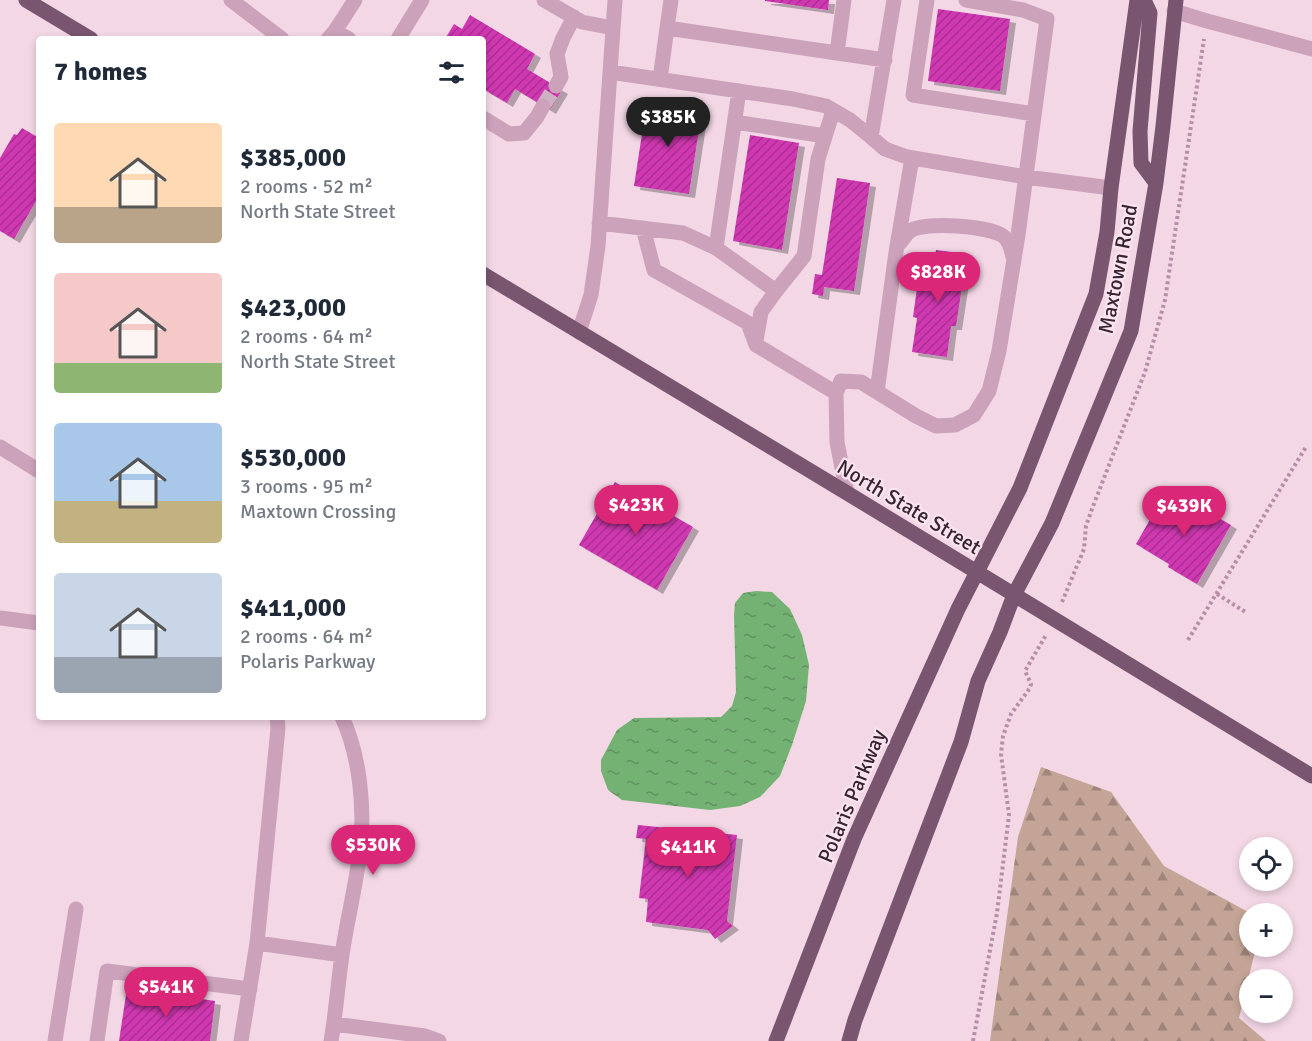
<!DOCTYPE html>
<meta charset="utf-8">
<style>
body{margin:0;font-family:Signika,sans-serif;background:#f2f2f3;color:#1f2937;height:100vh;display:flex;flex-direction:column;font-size:22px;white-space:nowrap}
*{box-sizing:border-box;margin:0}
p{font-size:20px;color:#747a83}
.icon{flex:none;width:33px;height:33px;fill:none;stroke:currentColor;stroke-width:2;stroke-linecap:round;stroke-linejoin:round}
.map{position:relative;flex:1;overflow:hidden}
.panel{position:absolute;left:36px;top:36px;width:450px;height:684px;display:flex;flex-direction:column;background:#fff;border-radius:6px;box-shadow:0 3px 9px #0003}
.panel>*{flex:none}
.controls{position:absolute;left:1239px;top:837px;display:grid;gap:12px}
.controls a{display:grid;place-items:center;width:54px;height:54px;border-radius:50%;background:#fff;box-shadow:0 3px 9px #0003;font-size:30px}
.price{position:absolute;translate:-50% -51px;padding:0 14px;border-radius:21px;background:#db2777;color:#fff;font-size:20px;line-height:39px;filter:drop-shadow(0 2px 3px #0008)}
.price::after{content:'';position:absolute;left:50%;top:36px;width:18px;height:14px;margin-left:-9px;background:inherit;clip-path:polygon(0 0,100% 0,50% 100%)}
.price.current{background:#222;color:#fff}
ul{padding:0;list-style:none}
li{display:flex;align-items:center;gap:18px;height:150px;padding:0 18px}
li span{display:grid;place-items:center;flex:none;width:168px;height:120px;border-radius:6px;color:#555}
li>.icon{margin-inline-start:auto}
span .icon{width:72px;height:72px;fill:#fffc;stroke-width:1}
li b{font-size:26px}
h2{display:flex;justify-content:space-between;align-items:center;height:72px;padding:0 18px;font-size:26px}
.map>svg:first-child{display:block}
.forest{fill:url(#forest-firs)}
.water{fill:url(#water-ripples)}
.building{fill:url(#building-hatch);filter:url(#shadow)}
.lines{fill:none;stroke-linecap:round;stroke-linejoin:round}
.minor-tunnel{stroke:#cdb3c1;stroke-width:15;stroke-dasharray:15 8;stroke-linecap:butt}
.path{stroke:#b88da7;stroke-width:4;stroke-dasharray:3 3;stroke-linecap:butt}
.minor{stroke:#cca2bb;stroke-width:15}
.major{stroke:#79556f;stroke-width:15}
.labels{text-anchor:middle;stroke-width:4.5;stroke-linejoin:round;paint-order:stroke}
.street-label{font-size:21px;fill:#362531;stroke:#fbe4ef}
</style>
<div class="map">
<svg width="1312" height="1041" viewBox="0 0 1312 1041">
<defs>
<pattern id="forest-firs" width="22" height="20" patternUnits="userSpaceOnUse" patternTransform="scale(1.5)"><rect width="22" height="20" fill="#c3a496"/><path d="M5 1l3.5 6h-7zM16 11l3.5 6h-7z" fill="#9f857b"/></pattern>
<pattern id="water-ripples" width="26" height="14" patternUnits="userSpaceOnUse" patternTransform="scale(1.5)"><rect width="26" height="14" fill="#74b274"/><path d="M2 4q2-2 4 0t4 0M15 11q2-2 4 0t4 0" fill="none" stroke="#609160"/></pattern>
<pattern id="building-hatch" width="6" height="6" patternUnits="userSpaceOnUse" patternTransform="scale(1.5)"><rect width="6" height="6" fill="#d038b1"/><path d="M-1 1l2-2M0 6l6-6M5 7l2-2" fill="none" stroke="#aa2f91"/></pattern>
<filter id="shadow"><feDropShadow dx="6" dy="4" stdDeviation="0" flood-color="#0004"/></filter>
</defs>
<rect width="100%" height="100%" fill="#f3d7e5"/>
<path class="forest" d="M1041,767L1111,792L1164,866L1250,913V946L1256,947L1239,1018L1266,1041H990L1018,837Z"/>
<path class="water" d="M756,591L772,592L790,609L802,635L809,665L806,701L792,745L780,776L760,797L740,806L710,810L622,800L608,790L601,771V760L617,730L634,718L721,717L732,706L736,692L734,615L735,603L743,593Z"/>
<path class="building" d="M765,0H829L828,10L765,1Z
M938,9L1010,19L1000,91L928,81Z
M470,15L535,54L527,69L562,90L550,110L515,89L507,103L483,89V39H445L454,24L462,29Z
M647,101L702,110L689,194L634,186Z
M22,128L39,138V196L14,239L0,231V158L14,134L17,135Z
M750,135L799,143L782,250L733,241Z
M837,178L870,183L854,291L824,287L823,296L812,294L815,274L822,275Z
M936,250L967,254L956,326H951L947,357L912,352L917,318L913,317L920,266L933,267Z
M615,482L693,527L657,590L579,545Z
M1177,494L1231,525L1197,584L1168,567L1169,564L1136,544L1160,502L1169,508Z
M638,825L737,835L727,921L733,926L715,939L708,930L646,922L648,899L639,898L646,839L636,838Z
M127,988L215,1001L210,1041H119Z"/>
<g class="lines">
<path class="minor-tunnel" d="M543,106L556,86"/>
<path class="path" d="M1217,594L1247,613
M1062,602L1084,549L1086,526L1092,509L1145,372L1165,300L1204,39
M1188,640L1306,447
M973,1041L997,913L1009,815L1001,754L1003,736L1011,714L1030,688L1031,684L1025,671L1046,635"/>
<path class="minor" d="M231,0L282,39
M544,0L582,22L613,28
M844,0L837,53L885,60
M894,0L871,137L885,149L907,157L1026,177L1111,188
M927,0L913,95L1034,114
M1174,11L1207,21L1312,49
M667,28L671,0
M335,31L349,39
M328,39L335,31L355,0
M398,39L422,0
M610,72L793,99L826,106L850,120L871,137
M660,79L667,28L837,53
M556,86L561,77L557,54L563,38L574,17
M483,118L509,134L524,133L537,117L543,106
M735,122L825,136
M599,223L683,233L716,248L739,91
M643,228L654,270L748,323L756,345L836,393
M898,245C902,241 906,234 910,231C925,221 989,226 1003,236C1010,241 1011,249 1013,257
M716,248L776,291
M579,332L591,295L598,246L615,0
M756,341L761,312L776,291L804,256L818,159L833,111
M877,392L896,252L912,158
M0,447L39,471
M847,493L837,442L836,393L841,381L861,382L916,416L936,426L955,425L974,415L989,391L999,351L1018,235L1047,19L1023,10L966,0
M0,618L39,623
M257,943L342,955
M334,1024L425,1036L439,1041
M55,1041L76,909
M97,1041L107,971L250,989
M241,1041L257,943L278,728L277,717
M331,1041C336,1012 338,983 342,955C347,920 356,886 360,851C365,809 360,756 342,717"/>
<path class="major" d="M26,0L91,39
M1144,0L1150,13L1140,131L1141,163L1156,183
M483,274L847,493L1312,776
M776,1041L854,839L958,609L1020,488L1096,294L1107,232L1111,188L1137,0
M849,1041L855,1020L961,742L978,681L1000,632L1014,595L1052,523L1131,331L1156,183L1163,126L1176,0"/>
</g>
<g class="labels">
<g class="street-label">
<text transform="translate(1118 269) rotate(-79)" y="7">Maxtown Road</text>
<text transform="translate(909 507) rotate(31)" y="7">North State Street</text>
<text transform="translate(852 796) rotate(-67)" y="7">Polaris Parkway</text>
</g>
</g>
</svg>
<div class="controls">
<a><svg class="icon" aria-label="locate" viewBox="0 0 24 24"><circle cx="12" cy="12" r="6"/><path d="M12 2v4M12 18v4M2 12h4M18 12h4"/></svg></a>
<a>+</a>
<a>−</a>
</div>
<b class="price current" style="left:668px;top:148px">$385K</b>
<b class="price" style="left:938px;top:303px">$828K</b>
<b class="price" style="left:636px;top:536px">$423K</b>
<b class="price" style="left:1184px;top:537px">$439K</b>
<b class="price" style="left:373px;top:876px">$530K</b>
<b class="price" style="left:688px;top:878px">$411K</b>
<b class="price" style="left:166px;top:1018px">$541K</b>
<section class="panel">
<h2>7 homes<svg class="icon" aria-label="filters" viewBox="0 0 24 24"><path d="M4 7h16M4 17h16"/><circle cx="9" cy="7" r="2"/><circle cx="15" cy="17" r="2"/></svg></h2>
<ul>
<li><span style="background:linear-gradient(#ffd9b3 70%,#b9a48a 0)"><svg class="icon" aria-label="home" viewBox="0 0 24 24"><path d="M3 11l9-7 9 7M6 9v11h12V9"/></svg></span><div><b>$385,000</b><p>2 rooms · 52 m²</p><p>North State Street</p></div></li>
<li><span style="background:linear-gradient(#f6c9c9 75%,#8fb573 0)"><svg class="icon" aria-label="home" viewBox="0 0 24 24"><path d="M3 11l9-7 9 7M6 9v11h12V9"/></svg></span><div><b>$423,000</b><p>2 rooms · 64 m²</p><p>North State Street</p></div></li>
<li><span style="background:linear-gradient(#a9c7e8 65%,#c2b280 0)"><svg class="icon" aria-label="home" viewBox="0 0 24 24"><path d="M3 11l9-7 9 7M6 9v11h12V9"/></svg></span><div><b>$530,000</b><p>3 rooms · 95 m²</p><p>Maxtown Crossing</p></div></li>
<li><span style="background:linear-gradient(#c9d6e8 70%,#9aa5b1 0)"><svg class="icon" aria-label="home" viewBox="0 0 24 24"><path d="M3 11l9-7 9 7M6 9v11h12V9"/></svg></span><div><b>$411,000</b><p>2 rooms · 64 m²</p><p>Polaris Parkway</p></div></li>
</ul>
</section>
</div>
